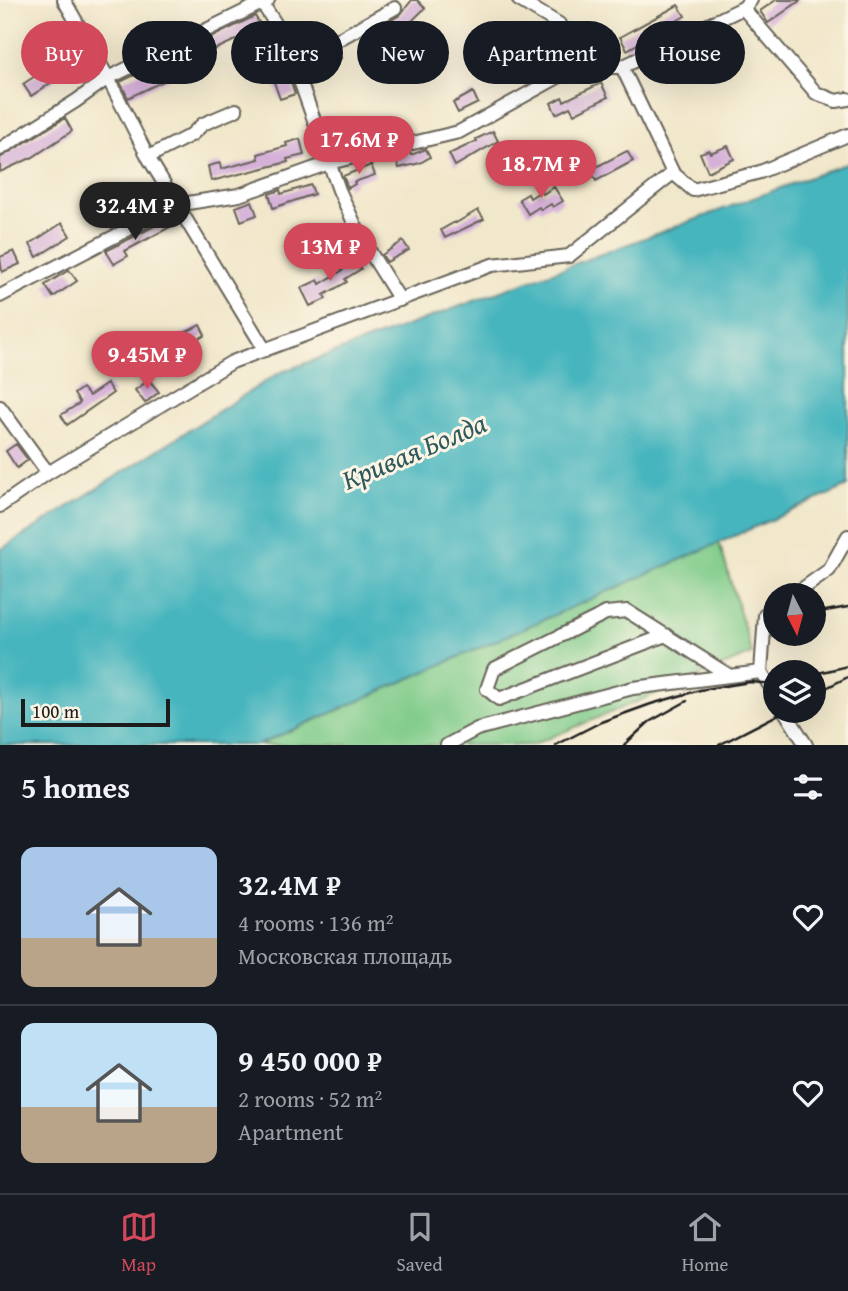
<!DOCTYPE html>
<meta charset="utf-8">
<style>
body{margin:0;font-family:"Gentium Book Plus",serif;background:#242831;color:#f1f3f6;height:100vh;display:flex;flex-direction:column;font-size:26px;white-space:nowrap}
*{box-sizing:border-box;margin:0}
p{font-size:23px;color:#9ea1a6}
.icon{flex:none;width:38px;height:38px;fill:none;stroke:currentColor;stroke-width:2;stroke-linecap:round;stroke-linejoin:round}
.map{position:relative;height:745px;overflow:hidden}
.sheet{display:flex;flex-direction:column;background:#171b24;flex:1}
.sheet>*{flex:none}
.banner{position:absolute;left:21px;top:21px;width:807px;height:63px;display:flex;gap:14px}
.needle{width:46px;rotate:174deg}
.fabs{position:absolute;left:763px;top:583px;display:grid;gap:14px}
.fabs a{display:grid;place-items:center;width:63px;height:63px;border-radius:50%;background:#171b24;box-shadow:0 7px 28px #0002;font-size:35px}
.scale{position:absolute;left:21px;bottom:18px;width:149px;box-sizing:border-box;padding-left:7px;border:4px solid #1c1c1c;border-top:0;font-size:19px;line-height:24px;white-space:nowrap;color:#1c1c1c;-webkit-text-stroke:5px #fcf5e5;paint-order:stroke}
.price{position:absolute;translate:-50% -60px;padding:0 16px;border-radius:24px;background:#d1495b;color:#fff;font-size:23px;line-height:46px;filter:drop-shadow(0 2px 4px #0008)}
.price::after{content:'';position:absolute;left:50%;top:42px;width:21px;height:16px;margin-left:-10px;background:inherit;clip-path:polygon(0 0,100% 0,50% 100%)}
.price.active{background:#222;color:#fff}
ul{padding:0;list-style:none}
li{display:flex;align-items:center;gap:21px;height:175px;padding:0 21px}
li+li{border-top:2px solid #363941}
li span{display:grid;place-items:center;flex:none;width:196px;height:140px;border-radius:14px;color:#555}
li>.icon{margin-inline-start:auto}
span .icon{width:84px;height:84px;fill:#fffc;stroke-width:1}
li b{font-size:30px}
h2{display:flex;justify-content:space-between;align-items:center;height:84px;padding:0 21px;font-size:30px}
.pill{padding:0 24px;border-radius:32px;background:#171b24;box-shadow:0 7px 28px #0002;font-size:24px;line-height:63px}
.pill.active{background:#d1495b;color:#fff}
.dock{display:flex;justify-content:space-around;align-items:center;height:98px;border-top:2px solid #363941;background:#171b24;font-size:19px;color:#9ea1a6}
.dock a{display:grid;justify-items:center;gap:4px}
.dock .active{color:#d1495b}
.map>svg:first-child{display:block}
.green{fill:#7ecb89;stroke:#4d7452;stroke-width:2}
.water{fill:#46b5be;stroke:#31686d;stroke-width:2}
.building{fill:#d5b0d9}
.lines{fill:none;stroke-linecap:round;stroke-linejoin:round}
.minor-casing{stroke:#676359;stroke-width:16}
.minor{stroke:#fff;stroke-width:12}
.rail{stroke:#1c1c1c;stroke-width:2.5}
.labels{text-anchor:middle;stroke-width:6;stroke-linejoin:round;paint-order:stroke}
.water-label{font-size:28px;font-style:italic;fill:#2d595d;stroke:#fcf5e5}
</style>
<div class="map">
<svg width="848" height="745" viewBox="0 0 848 745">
<rect width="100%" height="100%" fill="#fcf5e5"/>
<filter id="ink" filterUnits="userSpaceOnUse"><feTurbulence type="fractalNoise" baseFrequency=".0143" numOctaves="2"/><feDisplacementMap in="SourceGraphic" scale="14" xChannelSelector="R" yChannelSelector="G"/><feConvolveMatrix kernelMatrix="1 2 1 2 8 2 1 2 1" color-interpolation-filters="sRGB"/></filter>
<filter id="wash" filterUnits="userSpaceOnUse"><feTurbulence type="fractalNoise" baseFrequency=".00686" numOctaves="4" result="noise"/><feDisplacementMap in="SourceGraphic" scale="28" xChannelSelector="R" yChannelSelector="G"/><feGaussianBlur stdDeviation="1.57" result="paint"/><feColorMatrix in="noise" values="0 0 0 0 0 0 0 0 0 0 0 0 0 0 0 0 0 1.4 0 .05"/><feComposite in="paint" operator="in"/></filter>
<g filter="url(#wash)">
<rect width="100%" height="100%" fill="#f1e7cb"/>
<path class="green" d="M719,542L752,654L532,745H258Z"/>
<path class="water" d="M848,163V486L258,745H0V550L279,373Z"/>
<g id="blocks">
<path class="building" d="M412,0H417L425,8L413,20L388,34L383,25L400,15Z
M776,0H801L768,23L760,11Z
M678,5L685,16L627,50L620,37Z
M255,16L263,29L266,27L273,40L259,48L251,33L205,54L200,43Z
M718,38L726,52L706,65L700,51L713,45L711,42Z
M76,44L86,60L31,96L23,84L43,71L41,67Z
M685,46L693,62L679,69L671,53Z
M338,50L341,58L320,66L324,74L309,81L305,68Z
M182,52L188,63L168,73L170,78L128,98L120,82Z
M289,76L295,94L280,99L274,82Z
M601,83L608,97L574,114L570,107L556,114L551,103L562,97L564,101Z
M473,92L478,103L458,113L453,103Z
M65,118L72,131L33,157L0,172V158Z
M493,131L498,141L455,166L449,154L477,141L476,139Z
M349,132L353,147L336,152L331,138Z
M300,139L304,155L287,159L288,162L211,181L208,166L220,163L221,169L259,159L258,154L287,146L286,143Z
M728,146L734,159L708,172L700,153L709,150L710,153Z
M426,149L430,157L420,163L399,168L395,157L410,153L411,155Z
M627,151L633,161L596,181L590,170Z
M371,165L375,175L354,182L355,184L348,188L343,176Z
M311,185L314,194L273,208L269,194L280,190L281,194Z
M145,187L151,199L109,222L101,206L112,201L114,204Z
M554,187L563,201L553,207L551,204L541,210L539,207L528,214L519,199L528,194L530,198L541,191L543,194Z
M252,201L257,215L241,221L236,207Z
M478,210L484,219L445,238L441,230L455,222L456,223Z
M166,220L170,227L125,251L128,256L114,264L106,251Z
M62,223L70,236L37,257L30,244Z
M403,241L409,250L387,262L382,255Z
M14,251L20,264L2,272L0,257Z
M354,257L361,269L345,279L347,282L324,295L326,299L310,306L301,288L318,280L320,284L343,270L340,266Z
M69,270L77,281L53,297L45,285Z
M200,325L205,335L171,355L164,343Z
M149,380L159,392L145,403L135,390Z
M107,384L113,393L67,425L61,415L80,403L74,394L82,388L89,396Z
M16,444L28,460L17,468L6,451Z"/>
</g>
</g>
<g filter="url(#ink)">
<use href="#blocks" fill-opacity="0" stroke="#676359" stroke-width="2"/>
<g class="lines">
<defs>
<path id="minor" d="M64,0L108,78L148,157L265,350
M260,0L275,23L294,64L339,190L360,236L400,300
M519,0L559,24L576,67
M743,8L816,93L836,101L848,99
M294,64L395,8
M622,67L673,173
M0,149L76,101L108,78L268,0
M148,157L191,135L203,124L236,110
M0,296L175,205L239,195L329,163L459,132L576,67H622L743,8L751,0
M0,407L48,473
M0,506L48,473L232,362L492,265L569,256L673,173L693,190L760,172L848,135
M794,595L829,570L848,536
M775,608L765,615L761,672L775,694
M666,635L499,699L487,689L494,669L606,613L627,611L730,676
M784,710L806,745
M447,745L477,729L633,688L761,672"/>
</defs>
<use href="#minor" class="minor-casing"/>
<use href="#minor" class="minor"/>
<path class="rail" d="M814,613L848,607
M814,674L848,666
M814,694L848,677
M556,745L601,722L651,704L700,690L750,682L775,684
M624,745L649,722L687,701
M719,745L787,710"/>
</g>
</g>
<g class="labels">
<g class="water-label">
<text transform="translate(414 451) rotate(-23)" y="10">Кривая Болда</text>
</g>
</g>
</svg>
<div class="fabs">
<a><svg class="needle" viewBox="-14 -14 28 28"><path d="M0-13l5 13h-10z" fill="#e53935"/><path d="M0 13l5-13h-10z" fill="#9ea1a6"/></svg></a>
<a><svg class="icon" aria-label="layers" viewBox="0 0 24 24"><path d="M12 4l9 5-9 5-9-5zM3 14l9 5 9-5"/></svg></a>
</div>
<div class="scale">100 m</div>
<b class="price" style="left:359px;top:176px">17.6M ₽</b>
<b class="price" style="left:541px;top:200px">18.7M ₽</b>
<b class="price active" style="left:135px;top:242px">32.4M ₽</b>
<b class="price" style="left:330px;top:283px">13M ₽</b>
<b class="price" style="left:147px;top:391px">9.45M ₽</b>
<div class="banner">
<a class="pill active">Buy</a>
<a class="pill">Rent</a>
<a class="pill">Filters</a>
<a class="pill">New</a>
<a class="pill">Apartment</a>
<a class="pill">House</a>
</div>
</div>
<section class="sheet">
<h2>5 homes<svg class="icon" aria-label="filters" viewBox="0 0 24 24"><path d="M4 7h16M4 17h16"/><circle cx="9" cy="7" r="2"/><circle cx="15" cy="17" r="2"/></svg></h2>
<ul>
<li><span style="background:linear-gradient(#a9c7e8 65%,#b9a48a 0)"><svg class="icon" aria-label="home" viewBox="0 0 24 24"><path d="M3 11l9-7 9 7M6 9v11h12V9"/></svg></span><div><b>32.4M ₽</b><p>4 rooms · 136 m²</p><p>Московская площадь</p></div><svg class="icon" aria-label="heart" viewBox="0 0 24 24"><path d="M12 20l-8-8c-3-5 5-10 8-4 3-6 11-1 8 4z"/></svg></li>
<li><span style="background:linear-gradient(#bfe0f5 60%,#b9a48a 0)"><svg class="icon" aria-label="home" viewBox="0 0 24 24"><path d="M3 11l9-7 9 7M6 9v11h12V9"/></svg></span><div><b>9 450 000 ₽</b><p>2 rooms · 52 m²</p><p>Apartment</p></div><svg class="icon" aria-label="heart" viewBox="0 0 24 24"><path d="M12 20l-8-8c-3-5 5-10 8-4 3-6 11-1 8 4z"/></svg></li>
</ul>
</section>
<nav class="dock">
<a class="active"><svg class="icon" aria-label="map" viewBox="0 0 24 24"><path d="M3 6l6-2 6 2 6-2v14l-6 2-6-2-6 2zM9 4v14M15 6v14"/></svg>Map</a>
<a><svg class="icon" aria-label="saved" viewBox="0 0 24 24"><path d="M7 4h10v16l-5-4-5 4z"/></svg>Saved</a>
<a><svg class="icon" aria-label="home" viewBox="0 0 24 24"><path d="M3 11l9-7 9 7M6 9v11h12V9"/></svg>Home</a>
</nav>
